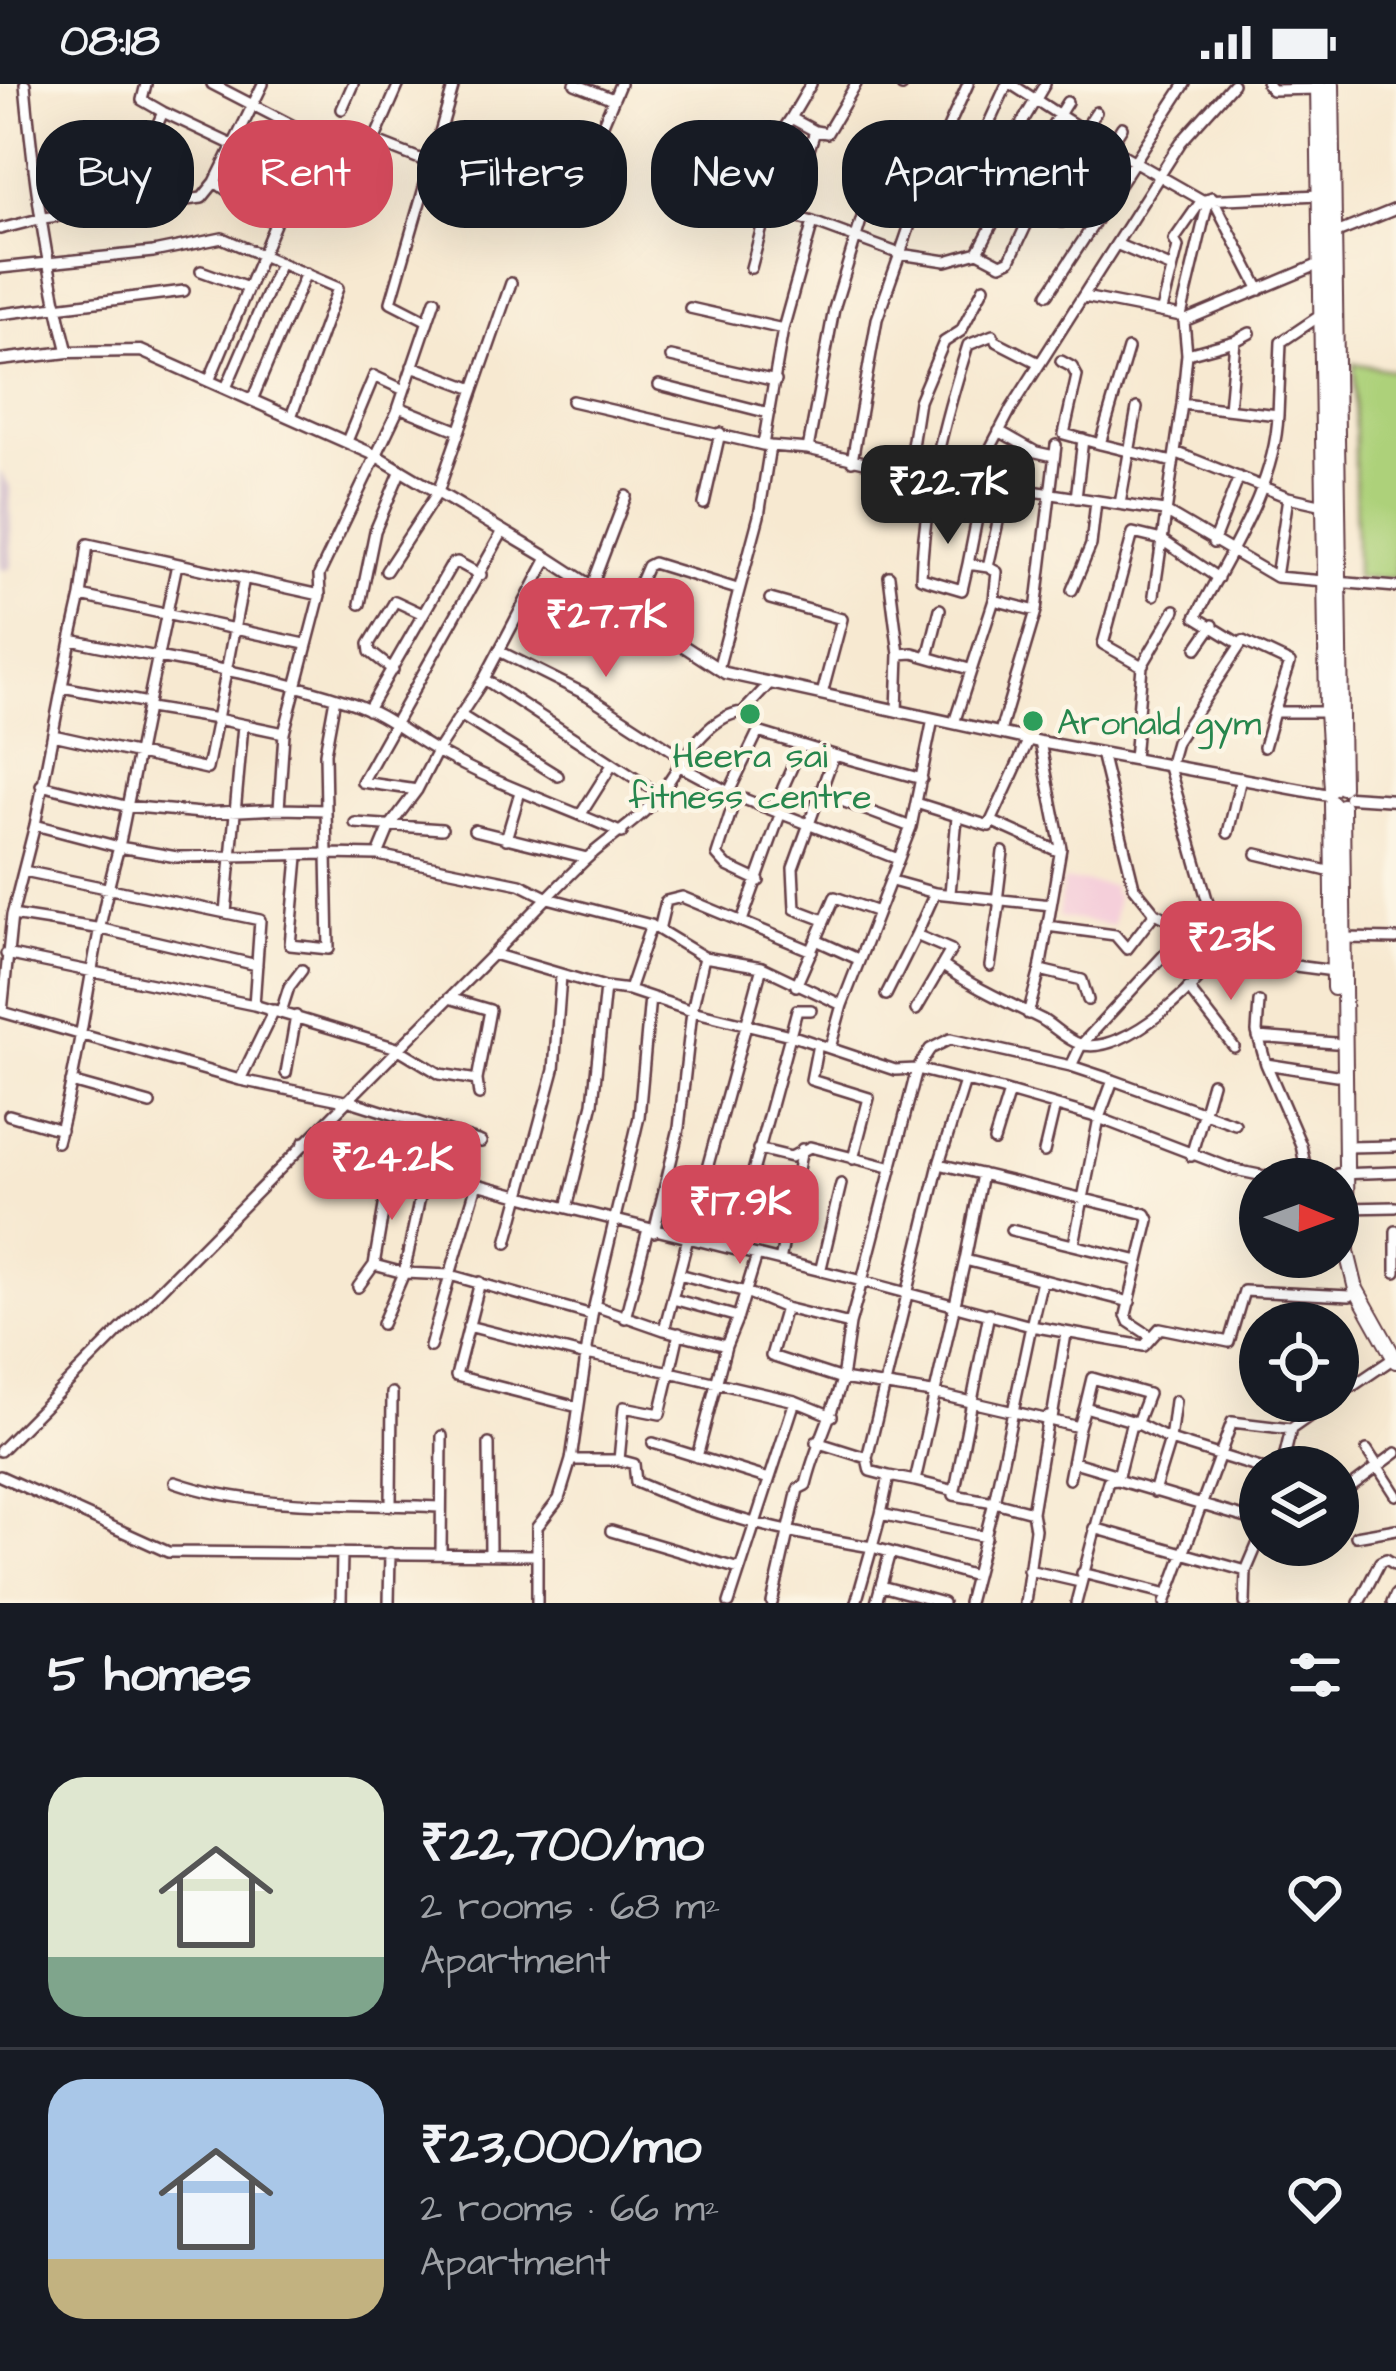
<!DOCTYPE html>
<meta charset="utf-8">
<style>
body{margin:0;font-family:"Architects Daughter",sans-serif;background:#242831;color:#f1f3f6;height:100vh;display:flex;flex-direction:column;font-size:45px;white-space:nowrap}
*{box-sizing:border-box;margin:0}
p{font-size:39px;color:#9ea1a6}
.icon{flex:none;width:66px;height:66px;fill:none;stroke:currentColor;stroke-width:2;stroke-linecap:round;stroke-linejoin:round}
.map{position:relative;height:1519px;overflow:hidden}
.side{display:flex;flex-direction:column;background:#171b24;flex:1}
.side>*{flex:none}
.hud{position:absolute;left:36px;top:36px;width:1326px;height:108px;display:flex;gap:24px}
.needle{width:78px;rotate:91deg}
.fabs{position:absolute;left:1239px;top:1074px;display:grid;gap:24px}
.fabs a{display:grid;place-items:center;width:120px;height:120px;border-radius:50%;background:#171b24;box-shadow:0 12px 48px #0002;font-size:60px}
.price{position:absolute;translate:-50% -102px;padding:0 27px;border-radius:24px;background:#d1495b;color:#fff;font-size:39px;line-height:78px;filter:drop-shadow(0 3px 6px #0008)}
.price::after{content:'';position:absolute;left:50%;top:72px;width:36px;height:27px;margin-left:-18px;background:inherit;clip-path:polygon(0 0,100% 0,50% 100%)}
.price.current{background:#222;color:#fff}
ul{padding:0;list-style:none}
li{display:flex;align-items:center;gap:36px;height:300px;padding:0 48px}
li+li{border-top:3px solid #363941}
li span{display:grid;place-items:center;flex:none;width:336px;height:240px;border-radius:36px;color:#555}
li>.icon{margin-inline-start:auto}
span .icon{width:144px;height:144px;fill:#fffc;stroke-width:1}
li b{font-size:51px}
h2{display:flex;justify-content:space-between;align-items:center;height:144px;padding:0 48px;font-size:51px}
.tag{padding:0 42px;border-radius:48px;background:#171b24;box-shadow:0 12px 48px #0002;font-size:42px;line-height:108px}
.tag.current{background:#d1495b;color:#fff}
.status{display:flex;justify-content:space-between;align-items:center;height:84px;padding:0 60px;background:#171b24;direction:ltr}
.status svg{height:33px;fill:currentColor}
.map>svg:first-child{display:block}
.built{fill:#f5cfda}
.industrial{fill:#d1bdcb}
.green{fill:#add17a;stroke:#7c7852;stroke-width:3}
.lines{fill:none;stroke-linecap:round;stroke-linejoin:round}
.minor-casing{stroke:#643d44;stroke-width:14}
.tertiary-casing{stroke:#643d44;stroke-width:15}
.primary-casing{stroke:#643d44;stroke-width:18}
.minor{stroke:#fff;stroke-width:9}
.tertiary{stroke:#fff;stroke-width:10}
.primary{stroke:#fff;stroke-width:14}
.leisure-dot{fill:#2e9e5b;stroke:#fcf5e5;stroke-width:4.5}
.labels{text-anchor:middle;stroke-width:9;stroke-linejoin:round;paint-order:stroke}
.leisure-label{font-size:36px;fill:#27864d;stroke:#fcf5e5;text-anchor:start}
</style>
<div class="status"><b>08:18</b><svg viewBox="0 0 49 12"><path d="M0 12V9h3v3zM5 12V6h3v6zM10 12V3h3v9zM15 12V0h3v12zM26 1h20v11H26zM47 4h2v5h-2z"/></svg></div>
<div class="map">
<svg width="1396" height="1519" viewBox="0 0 1396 1519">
<rect width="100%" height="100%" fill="#fcf5e5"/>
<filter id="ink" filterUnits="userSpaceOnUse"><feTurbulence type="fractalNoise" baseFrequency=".00833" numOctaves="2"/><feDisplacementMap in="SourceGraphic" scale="24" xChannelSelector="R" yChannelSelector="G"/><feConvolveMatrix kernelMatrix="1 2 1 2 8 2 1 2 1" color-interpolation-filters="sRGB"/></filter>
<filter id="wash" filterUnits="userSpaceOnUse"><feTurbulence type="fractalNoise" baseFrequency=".004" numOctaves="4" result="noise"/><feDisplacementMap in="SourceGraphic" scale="48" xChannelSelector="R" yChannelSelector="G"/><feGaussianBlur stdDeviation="2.7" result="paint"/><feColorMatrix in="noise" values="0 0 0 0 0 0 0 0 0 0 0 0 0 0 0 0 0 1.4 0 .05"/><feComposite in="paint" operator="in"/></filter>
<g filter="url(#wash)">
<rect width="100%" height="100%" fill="#f7e9d1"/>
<path class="built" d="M1063,796L1114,802L1112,810H1117L1113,842L1058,833Z"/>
<path class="industrial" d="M0,387L10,402L12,482L8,486L0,485Z"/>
<path class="green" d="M1354,279L1396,287V494H1356Z"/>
</g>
<g filter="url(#ink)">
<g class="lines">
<defs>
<path id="minor" d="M25,0C33,89 45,181 68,268
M146,0L142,16L163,28
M212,0L311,51
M399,0L374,57L430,79
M575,0L613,15
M968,0L928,88L900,170L946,177L978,168L1004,118L1067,18
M1011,0L1109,63L1202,116L1320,111
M1267,0L1272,6L1318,5
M902,2L903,0
M342,25L353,0
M791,34L811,0
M1004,69L1045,0
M36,92L141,78L163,28L254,71
M580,94L620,0
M743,106L791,34L815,47
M956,111L1007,0
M1212,113L1260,206
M746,114L747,121L767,129
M813,138L788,131L815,47L827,49L856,0
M1062,138L1122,43
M0,145L43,134L202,114L215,98
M1334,150L1396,125
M1116,160L1170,183
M978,168L1001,180L1010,176L1036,120L1096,28
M0,184L153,168L222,154L338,204L291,333
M751,184L765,132L770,128L788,131
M201,187L248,204
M1048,210L1185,0
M1084,213L1181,232
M690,224L783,245
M1162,226L1178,163L1174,156L1202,116
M0,230L184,207
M428,237L391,218L454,0
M1184,237L1181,232L1209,114
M996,257L1039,279
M1128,265L1100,360L1173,378
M1187,270L1235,257L1250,249
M671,273L776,297
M1061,277L1072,283L1077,292L1064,350L1100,360
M412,282L474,305
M209,297L275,140L215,98L263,0
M659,301L769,329
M226,304L280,179
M252,316L306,189
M572,317L763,361
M1182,320L1278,331L1281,258L1321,231
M399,323L459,347
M1229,325L1235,257
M999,347L1036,368L1054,372
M347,357L374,292L404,306
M770,362L763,361L783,245L813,138L900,170L877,235L852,377
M808,365L834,225L878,81
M1175,368L1288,413
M908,388L1164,427L1276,493
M1076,414L1083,355
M704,420L720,349
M1120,420L1137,324
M1324,421L1288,413L1276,493L1396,503
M1213,459L1239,393
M968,480L962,506L921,494C924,413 944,337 968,261L993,251
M988,483L968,480L991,363L1011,325L1181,58L1233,0
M386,487L438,408L511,199
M889,492L899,570L897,627
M591,504L626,412
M1072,506L1091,461L1096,417
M1154,511L1182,320L1187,270L1184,237L1334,174
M81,512L88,460L320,511
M770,515L842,535L822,610
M994,516L1036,527
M360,520L375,447L401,386
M627,528L647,482L653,479L737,505
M71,556L81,512L305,560
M1240,560L1196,533C1228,471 1275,403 1278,331
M1197,564L1213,541
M499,567L587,611L684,674
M899,570L913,569L969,585
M928,573L940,525
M1142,582L1103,560L1133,449L1162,456L1218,494
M718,585L759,432L770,362L808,365L908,388L919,317L944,258L961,247L984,203
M393,586L370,568L369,560L395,517L423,530
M484,595L659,710
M62,603L148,619L119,763L177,773L327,770L326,726L279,725L284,649L320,511L319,491L397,328L435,216
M148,619L177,480
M149,624L217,635L244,494
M368,626L452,480L457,478L481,491
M1274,628L1290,579L1243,557L1176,658L1169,683L1213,836V851L1280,880L1334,887
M460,631L558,692
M954,639L994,516L997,488L988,483L1006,402
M1000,648L1036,527L1056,361
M53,651L207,685L217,635L284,649
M1040,658L1061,764L1040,886L1082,896L1088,916
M1264,663L1274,628H1327
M1101,669L1134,803L1155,829
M1134,675L1142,582L1175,526
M678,681L736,712L898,775
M41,701L125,722L201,729L279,725
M417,706L362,698L503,447
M729,708L758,648L834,671
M818,708L911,743
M736,712L717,771L727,782L759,797
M916,719L989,742L1029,655
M326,726L325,669L335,614
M773,726L801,663
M581,730L612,681
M991,737L1060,768
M355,739L442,745
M35,741L119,763C91,860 84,961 57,1058
M474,746L587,774
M1228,749L1241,694
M506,755L520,708
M1257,770L1332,788
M378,771L390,742L417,706L437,667L484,595L548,474
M298,773L290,861L329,865L327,770L378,771L520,800L548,814L651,841L704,873L762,883L842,921
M892,797L935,809L1051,821
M950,809L957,733
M997,817L1003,768
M226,829L243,641
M12,831L102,845L257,881
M824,836L795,825L793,784L834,671L922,695
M742,837L781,728
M1047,842L1115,851L1127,865L1155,829L1188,845
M659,846L666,817L682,813L812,867
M1344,854L1396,855
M816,856L858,875
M6,870L254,921L260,836L24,787
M943,882C975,904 1007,918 1041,935C1054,942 1066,956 1080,960C1125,974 1207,894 1226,859
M990,882L1000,816
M796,902L835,813L878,828
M605,903L629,906L692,927L790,951L895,986L917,985L1002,1006L1099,1034L1235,1086L1279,1095
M1188,904L1234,963
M629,906L651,841
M886,911L916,851
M449,914L490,926L477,996L479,1011
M1259,918L1257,948L1266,980
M254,921L397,964L440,990L477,996
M916,926L951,866L916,851L935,809
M281,928L289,903L302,886
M1028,930L1040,886
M1258,953L1335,959
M818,960L811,996L869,1014L853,1075
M830,964L842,921L911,743L933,635
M1071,982L1081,961L1188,845L1213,851
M286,989L296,932
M240,996L274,926
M1113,996L1235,1040
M71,998L150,1020
M347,1016L481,1058
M345,1017L240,996L2,928L12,831L35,741L71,556C164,576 259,588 349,618C383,629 407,650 437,667C496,701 561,721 622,749
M9,1031L61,1046
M994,1057L1009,1008
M304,1058L391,1081L374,1181L358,1203
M1346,1063L1396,1062
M758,1065L791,1073L810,1063L889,1083
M1044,1068L1055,1022
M1191,1072L1212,999
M939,1080L1146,1130L1149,1136L1126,1231L1129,1238L1152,1253
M425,1089L477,1100L450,1191L592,1231
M1337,1090L1396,1088
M1308,1095L1301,1061L1266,980L1336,991
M477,1100L567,1124L593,1019L605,903L493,870C523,839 553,807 584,777C609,753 639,738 660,710C680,682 706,631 743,628L769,600
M567,1124L688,1154L762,883
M1345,1124L1396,1123
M1011,1146L1139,1177
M654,1148L679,1044L692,927L704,873
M507,1159L554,986L561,892
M732,1165L797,926H811
M965,1176L982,1090
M780,1177L802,1065
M374,1181L404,1189L450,1191L430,1263
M821,1184L841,1100
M1396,1188V1147
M679,1190L746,1208L785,1224
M1042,1196L1031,1242L1144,1262L1160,1244L1229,1258L1244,1207L1350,1212
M480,1198L456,1292L578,1323
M673,1215L738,1233L757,1171
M595,1222L664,1246
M785,1224L850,1240L842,1295L771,1272Z
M625,1234L648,1145
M382,1240L404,1189L425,1089L391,1081
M468,1242L586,1272
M726,1262L664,1246L688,1154L862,1197L850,1240
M587,1270L670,1288L679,1249
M1338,1312L1394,1274
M1085,1323L1092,1294L1148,1310L1136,1341
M1052,1334L1066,1250
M816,1358L867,1374
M653,1359L769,1395
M489,1360L490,1470
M1367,1366L1396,1411
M0,1367L493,870
M697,1373L726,1262L738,1233
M571,1376H619L624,1323L660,1330L670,1288L795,1317
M619,1376L634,1380L636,1398C711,1432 791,1450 872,1463L856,1519
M1074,1378L1118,1391
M1282,1383L1291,1345
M0,1392L168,1468L537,1471
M889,1392L870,1387L867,1374L939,1080L965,997
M1069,1395L1079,1343
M1117,1396L1132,1337
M915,1397L955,1407
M175,1398C259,1427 351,1418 439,1423
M1349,1404L1396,1369
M1154,1408L1170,1356L1175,1317
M391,1420L392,1309
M1032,1428L1048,1333
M881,1430L872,1463L975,1492
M1094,1444L1246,1487L1260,1454
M611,1447L739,1485
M1356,1452L1396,1445
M986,1453L881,1430L889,1392L915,1397L965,1176L1130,1218
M441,1470L442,1352
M1028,1486L1080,1498
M1082,1489L1168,1510
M881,1502L943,1519
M341,1519L342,1469
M389,1519L390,1469
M537,1519V1443L559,1415L571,1376L592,1231L639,1033L650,913
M729,1519L795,1317L832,1332
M772,1519L798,1405L806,1401C815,1363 832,1332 842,1295L932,1309L1079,1343L1085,1323L1132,1337L1170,1356L1260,1384
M876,1519L890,1468
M968,1519L994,1418L954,1411L989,1229
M1025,1519L1035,1445L1032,1428L994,1418L1031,1242L862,1197L917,985L930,965L950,955L1071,982L1113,996L1099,1034L1074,1160
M1076,1519L1108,1397L1117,1396L1260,1438
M1165,1519L1232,1338L1291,1345L1331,1317
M1245,1519L1246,1487
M1359,1519L1380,1478L1386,1475L1396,1481
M1392,1519L1396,1510"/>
<path id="tertiary" d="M0,276L68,268L141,267L375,371L548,474L725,589L1040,658L1329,711
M1349,713L1396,716"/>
<path id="primary" d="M1318,0L1327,628L1332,705
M1332,0L1342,703
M1332,719L1334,904
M1342,722L1347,1168L1356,1205L1396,1277"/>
</defs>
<use href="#minor" class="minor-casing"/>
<use href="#tertiary" class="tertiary-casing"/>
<use href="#primary" class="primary-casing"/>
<use href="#minor" class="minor"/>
<use href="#tertiary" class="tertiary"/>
<use href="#primary" class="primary"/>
</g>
</g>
<g class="leisure-dot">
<circle cx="750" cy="630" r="12"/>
<circle cx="1033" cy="637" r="12"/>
</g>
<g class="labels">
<g class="leisure-label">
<text x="1057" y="650">Aronald gym</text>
<text x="750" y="683" text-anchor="middle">Heera sai<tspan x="750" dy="41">fitness centre</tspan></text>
</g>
</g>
</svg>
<div class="fabs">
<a><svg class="needle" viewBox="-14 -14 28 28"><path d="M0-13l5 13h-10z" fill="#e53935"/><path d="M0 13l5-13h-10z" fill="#9ea1a6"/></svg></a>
<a><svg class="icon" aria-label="locate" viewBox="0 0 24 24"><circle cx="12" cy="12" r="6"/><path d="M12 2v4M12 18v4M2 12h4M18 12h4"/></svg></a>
<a><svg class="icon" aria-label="layers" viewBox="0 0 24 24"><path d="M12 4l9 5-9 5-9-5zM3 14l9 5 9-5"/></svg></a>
</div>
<b class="price current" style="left:948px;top:463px">₹22.7K</b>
<b class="price" style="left:606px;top:596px">₹27.7K</b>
<b class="price" style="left:1231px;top:919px">₹23K</b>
<b class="price" style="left:392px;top:1139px">₹24.2K</b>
<b class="price" style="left:740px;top:1183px">₹17.9K</b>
<div class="hud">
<a class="tag">Buy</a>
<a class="tag current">Rent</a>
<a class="tag">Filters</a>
<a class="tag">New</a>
<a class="tag">Apartment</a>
</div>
</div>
<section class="side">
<h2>5 homes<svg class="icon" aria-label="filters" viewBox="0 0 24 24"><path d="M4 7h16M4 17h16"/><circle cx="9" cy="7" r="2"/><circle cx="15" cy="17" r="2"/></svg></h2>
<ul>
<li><span style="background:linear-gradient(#dfe7d0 75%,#7fa58c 0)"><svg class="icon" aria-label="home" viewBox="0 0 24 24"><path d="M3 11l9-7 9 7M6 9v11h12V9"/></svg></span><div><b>₹22,700/mo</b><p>2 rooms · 68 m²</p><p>Apartment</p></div><svg class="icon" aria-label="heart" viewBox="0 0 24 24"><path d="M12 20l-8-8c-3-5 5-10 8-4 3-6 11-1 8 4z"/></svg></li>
<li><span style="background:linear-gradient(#a9c7e8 75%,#c2b280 0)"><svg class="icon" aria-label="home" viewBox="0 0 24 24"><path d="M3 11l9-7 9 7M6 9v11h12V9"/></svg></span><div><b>₹23,000/mo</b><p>2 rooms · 66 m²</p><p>Apartment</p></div><svg class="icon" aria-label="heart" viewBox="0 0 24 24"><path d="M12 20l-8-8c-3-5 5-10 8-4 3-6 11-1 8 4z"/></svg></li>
</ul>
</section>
